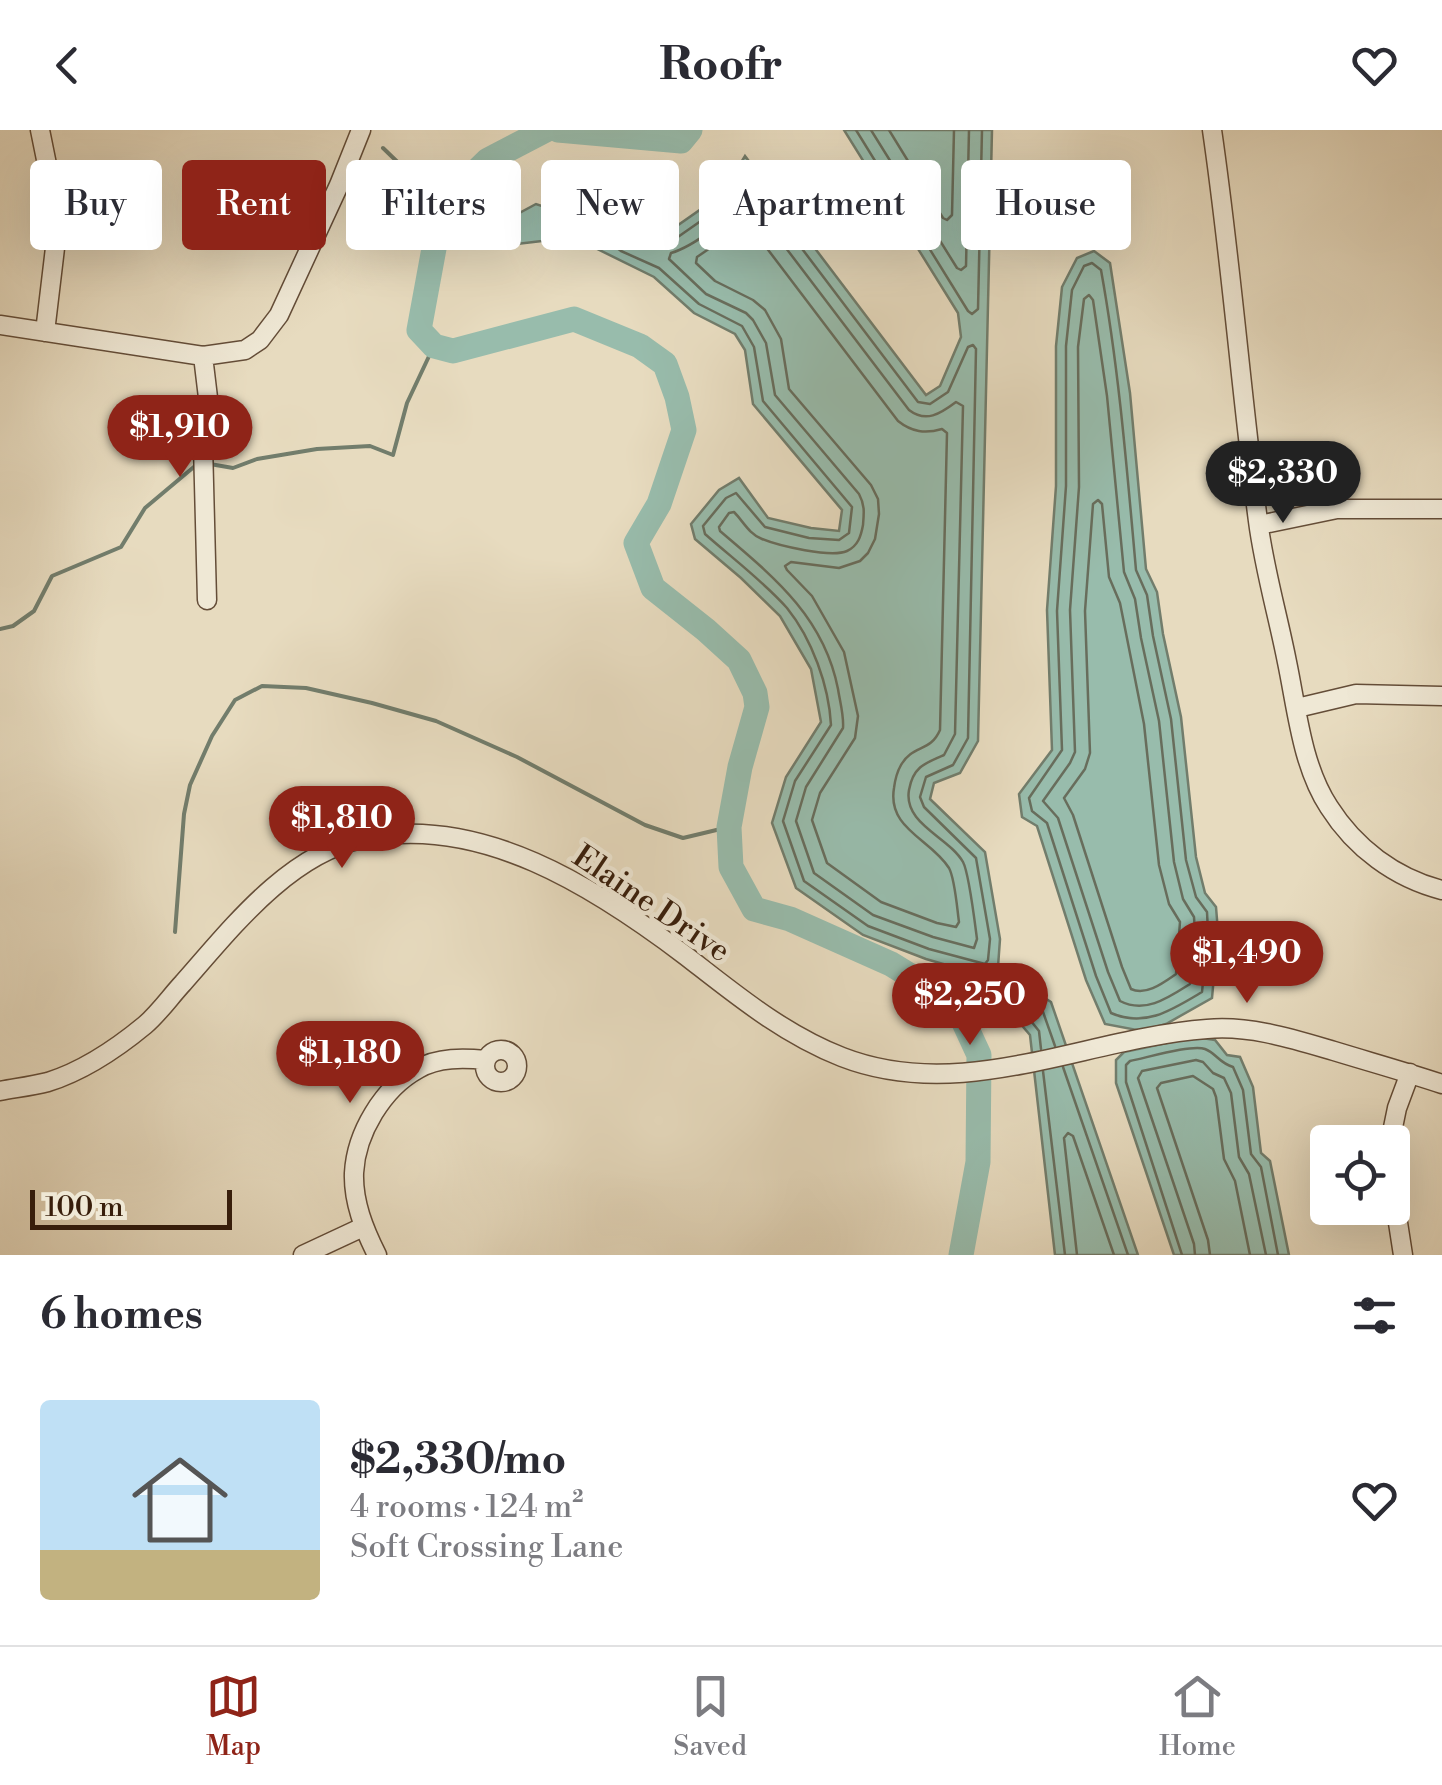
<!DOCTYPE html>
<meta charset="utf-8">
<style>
body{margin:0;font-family:"Libre Bodoni",serif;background:#f2f2f3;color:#2b2b33;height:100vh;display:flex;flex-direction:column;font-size:38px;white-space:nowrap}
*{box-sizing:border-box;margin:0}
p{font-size:32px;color:#7c7c81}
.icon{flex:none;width:55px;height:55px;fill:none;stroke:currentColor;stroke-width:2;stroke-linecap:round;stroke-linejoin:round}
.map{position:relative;height:1125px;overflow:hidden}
.drawer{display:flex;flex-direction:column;background:#fff;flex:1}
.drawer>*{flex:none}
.top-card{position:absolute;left:30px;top:30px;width:1382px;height:90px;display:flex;gap:20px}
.buttons{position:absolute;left:1310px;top:995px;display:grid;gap:20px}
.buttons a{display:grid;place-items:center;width:100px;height:100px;border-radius:10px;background:#fff;box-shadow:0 10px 40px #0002;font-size:50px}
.scale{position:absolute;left:30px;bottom:25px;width:202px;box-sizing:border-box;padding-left:10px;border:5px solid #381e0b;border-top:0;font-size:28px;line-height:35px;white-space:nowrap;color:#381e0b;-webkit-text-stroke:8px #efe8d5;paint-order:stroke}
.price{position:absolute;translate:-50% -85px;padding:0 22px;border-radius:35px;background:#8f2418;color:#fff;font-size:32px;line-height:65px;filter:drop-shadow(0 2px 5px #0008)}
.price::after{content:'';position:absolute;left:50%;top:60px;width:30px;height:22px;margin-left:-15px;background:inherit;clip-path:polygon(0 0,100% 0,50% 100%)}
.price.on{background:#222;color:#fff}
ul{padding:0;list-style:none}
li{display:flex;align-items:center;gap:30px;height:250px;padding:0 40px}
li+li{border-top:2px solid #e1e1e2}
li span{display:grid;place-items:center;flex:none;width:280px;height:200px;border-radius:10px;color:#555}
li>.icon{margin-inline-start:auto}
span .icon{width:120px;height:120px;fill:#fffc;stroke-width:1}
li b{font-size:42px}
h2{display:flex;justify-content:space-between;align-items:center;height:120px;padding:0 40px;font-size:42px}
.pill{padding:0 35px;border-radius:10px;background:#fff;box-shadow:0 10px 40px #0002;font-size:35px;line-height:90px}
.pill.on{background:#8f2418;color:#fff}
header{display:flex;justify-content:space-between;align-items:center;height:130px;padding:0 40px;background:#fff;font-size:45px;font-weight:700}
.tab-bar{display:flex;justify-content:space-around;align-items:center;height:140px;border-top:2px solid #e1e1e2;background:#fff;font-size:28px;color:#7c7c81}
.tab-bar a{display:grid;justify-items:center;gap:5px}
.tab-bar .on{color:#8f2418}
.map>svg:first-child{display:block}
.water{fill:#98bcac;stroke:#727d6c;stroke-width:2.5}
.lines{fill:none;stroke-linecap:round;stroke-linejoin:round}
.shore{stroke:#686d5c;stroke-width:2.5}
.stream{stroke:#727d6c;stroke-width:4}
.river{stroke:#98bcac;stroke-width:25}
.minor-casing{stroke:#644d38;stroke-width:21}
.minor{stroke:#efe8d5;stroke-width:18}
.labels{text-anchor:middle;stroke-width:9;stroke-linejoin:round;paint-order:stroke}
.street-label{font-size:32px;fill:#381e0b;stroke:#efe8d5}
</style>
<header><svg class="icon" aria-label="back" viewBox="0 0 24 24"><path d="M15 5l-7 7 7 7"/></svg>Roofr<svg class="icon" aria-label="heart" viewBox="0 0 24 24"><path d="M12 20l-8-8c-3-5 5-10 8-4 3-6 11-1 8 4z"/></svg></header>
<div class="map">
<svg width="1442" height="1125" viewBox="0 0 1442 1125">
<rect width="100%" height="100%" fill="#e7dbbf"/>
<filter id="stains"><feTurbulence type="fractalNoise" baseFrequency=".002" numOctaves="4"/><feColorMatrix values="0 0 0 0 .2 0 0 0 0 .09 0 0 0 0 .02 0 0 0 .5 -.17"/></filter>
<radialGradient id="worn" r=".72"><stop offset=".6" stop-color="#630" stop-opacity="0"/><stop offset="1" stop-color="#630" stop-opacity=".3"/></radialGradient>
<path class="water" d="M844,0H992L978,611L960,643L934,653L930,669L985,722L1000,809L998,837L1051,872L1138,1125H1055L1030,905L978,844L926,829L863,805L796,758L772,693L786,647L821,592L811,539L780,486L741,448L695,409L691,394L719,360L739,348L768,388L811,398L839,401L842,380L753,274L745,220L735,204L694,183L654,147L567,104L542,111L499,116L514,86L536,74L591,92L640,104L671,100L721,65L745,26L926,265L940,256L961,207L958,183Z
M1094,121L1110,133L1130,263L1146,439L1157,462L1163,504L1181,587L1196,727L1205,763L1216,777L1218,802L1212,868L1166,894L1142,901L1105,894L1086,850L1037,696L1022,687L1019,664L1052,620L1047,480L1056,356V216L1062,157L1077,128Z
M1195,907L1215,910L1227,925L1240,927L1253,957L1261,1023L1270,1031L1289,1125H1174L1116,953V930L1124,922Z"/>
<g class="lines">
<path class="shore" d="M856,0L968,181L972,184L978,179L982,0
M871,0L957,138L961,140L966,136L969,0
M889,0L943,88L947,90L952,85L954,0
M745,48L750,50L918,272L930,274L948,262L968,217L973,215L976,219L968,608L953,635L926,647L920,667L924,677L976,728L990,809L988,830L985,834L929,819L868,796L804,751L783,691L795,651L831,595C829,556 812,509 787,478C763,451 732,428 705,404L703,396L726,368L736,363L765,397L809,408L839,410L849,403L852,377L763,271L754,217L742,196L699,174L659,138L621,121L612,114L617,109L640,114L675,109L728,72Z
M746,70L751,72L909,280C926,293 940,284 956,272L963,276L955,604L944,625C925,633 913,637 909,660C903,694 949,707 963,732C969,743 975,794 977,809L974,818L933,807L873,785L814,743L796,691L806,657L843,598C844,585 840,572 838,559C824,487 774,447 720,401L719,397L729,383L734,382C743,391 749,404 762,409C779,416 831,428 847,421C858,416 861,406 863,395C864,383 865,375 859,364L775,265L766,213L753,190L746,183L706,164L669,129L671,123C695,116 729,88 746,70Z
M745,94L750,96L898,291C912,302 925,304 942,299L947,303L940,600C930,623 913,614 901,635C897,642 895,650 894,658C887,699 931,709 949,738C955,749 957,778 959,792L956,797L937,793L881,772L827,733L812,690L820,663L855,608L858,586L844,522L812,466L787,440L785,436L791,432L839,438L860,431L868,423L875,409L879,384L878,369L871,355L789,259L781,209L765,180L753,170L715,151L696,133L697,127Z
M1092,133L1101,140C1119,239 1127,340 1136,440L1147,465L1153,506L1171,589L1186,730L1196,767L1207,782L1208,802L1202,862C1172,880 1145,898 1111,883L1096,846L1047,693L1032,681L1029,668L1062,620L1057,481L1066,356V216L1072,160L1084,136Z
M1089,165L1093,170L1107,266L1124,442L1135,469L1141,508L1159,591L1174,732L1183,769L1194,787L1195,802L1190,854C1168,868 1145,884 1120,871L1108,842L1058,688L1043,671L1070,633L1075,622L1070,480L1079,357L1078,217L1084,169Z
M1098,370L1102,374L1109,447L1120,473L1144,594L1159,735L1169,774L1180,792L1176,844C1163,853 1146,866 1131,859L1122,837L1073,685L1064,668L1085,639L1090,623L1085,481L1093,374Z
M1041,919L1039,901L1018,875L1020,868L1042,879L1055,916
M1063,937L1128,1125
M1043,941L1065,1125
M1077,1125L1064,1008L1068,1003L1073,1006L1114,1125
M1182,1125L1126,952V935L1130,931C1146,928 1192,914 1205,919C1216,923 1219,933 1233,937L1243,960L1251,1024L1261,1037L1278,1125
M1195,1125L1194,1114L1138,948L1142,941L1196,930L1203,932L1213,943L1224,948L1231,963L1239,1027L1249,1044L1266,1125
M1210,1125L1208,1110L1157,958L1161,953L1193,946L1213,959L1216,967L1224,1029L1235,1051L1250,1125"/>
<path class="stream" d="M383,18L442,75
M210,334L233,338L257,329L317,319L370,316L393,325L407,273L431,222L419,200
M0,499L13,496L34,481L52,446L121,417L145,378L195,336
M175,802L184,684L190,655L212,606L235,570L262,556L306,558L372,573L436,591L517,627L645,695L683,708L729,697"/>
<path class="river" d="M546,0L488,30L442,75L419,200L434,216L453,221L574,189L640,216L665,234L677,267L684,300L659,374L636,413L653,458L706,500L739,530L755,563L757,577L740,637L729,697L731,737L754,779L790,789L891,834L940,864L961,886L979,925L978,1032L961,1125
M558,0L681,11L690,0"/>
<defs>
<path id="minor" d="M40,0L54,69L55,118L45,202
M1212,0C1231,130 1241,261 1258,391C1264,438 1278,486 1287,532C1297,580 1302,636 1329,677C1355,718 1395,748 1442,760
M0,195L203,226L245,220L260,210L279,185L339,55L361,0
M203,226L209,276L203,315L207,470
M1259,395L1337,379H1442
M1297,578L1356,564L1442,566
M485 936a16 16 0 1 1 32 0a16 16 0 1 1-32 0Z
M0,961C16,958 32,956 48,952C83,941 116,919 145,895C159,883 170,867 183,853C230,800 288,724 362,709C480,683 596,758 686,826C735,864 783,904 842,927C963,974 1085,908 1207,899C1250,895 1293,909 1334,921C1370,932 1406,942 1442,954
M1390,1012L1397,978L1410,943
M1392,1054L1403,1125
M303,1125L363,1097
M377,1125C364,1099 353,1072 354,1043C356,1003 383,958 418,939C438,927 464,928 486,930"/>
</defs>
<use href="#minor" class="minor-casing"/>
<use href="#minor" class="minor"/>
</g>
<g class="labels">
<g class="street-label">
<text transform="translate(652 773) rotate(34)" y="11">Elaine Drive</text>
</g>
</g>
<rect width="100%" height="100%" filter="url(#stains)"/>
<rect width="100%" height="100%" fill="url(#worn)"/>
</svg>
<div class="buttons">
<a><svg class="icon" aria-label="locate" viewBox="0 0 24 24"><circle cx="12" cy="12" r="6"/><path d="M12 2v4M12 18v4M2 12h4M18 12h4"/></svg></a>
</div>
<div class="scale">100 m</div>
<b class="price" style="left:180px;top:350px">$1,910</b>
<b class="price on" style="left:1283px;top:396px">$2,330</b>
<b class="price" style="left:342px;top:741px">$1,810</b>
<b class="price" style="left:1247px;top:876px">$1,490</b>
<b class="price" style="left:970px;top:918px">$2,250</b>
<b class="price" style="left:350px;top:976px">$1,180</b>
<div class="top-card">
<a class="pill">Buy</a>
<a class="pill on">Rent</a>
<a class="pill">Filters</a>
<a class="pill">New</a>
<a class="pill">Apartment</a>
<a class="pill">House</a>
</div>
</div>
<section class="drawer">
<h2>6 homes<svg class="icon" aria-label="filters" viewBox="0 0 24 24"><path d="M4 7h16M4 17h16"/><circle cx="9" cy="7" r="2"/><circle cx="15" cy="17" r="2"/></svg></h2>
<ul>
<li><span style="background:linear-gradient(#bfe0f5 75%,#c2b280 0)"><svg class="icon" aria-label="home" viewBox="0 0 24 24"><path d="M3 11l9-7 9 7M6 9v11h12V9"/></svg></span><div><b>$2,330/mo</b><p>4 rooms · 124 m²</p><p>Soft Crossing Lane</p></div><svg class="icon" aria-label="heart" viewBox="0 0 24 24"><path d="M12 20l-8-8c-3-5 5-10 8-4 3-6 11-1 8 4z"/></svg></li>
</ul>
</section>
<nav class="tab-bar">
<a class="on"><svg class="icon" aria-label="map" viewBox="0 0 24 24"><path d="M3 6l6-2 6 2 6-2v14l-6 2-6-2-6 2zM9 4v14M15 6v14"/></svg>Map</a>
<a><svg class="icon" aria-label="saved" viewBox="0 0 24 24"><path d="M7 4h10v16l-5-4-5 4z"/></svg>Saved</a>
<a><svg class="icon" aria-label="home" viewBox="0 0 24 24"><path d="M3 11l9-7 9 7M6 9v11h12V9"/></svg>Home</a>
</nav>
